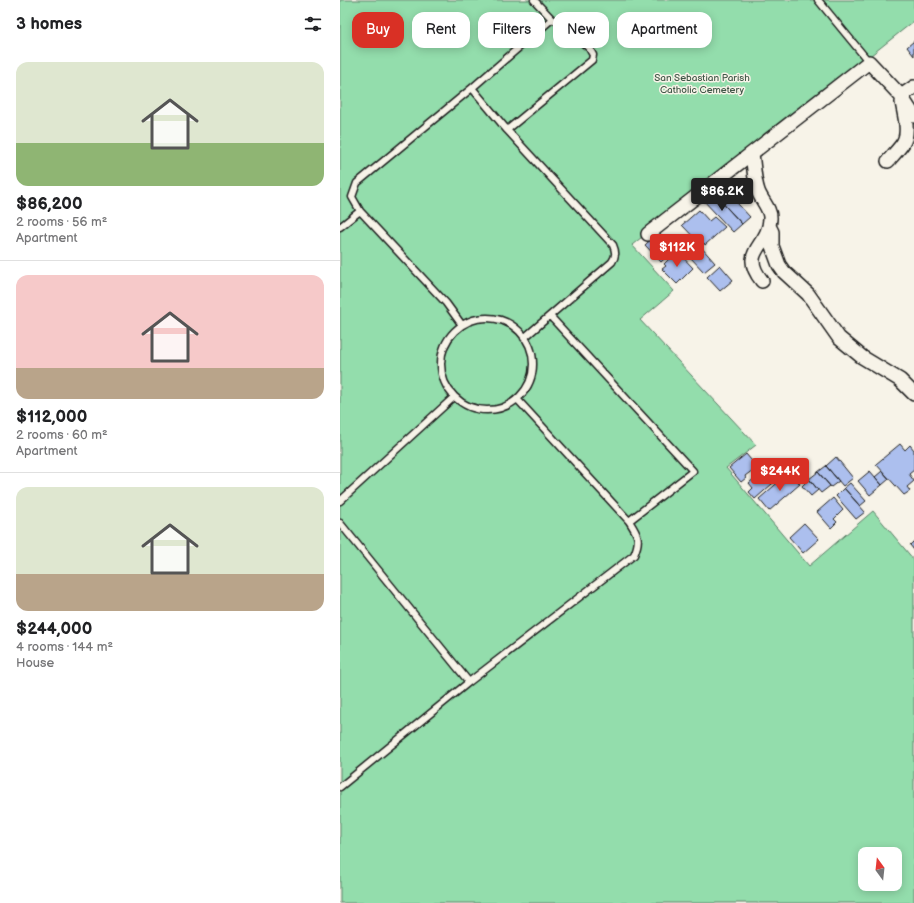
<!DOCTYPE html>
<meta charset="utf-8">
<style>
body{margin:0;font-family:"Balsamiq Sans",sans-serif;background:#f6f6f6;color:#202124;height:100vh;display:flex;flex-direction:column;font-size:15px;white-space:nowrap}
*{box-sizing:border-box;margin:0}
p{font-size:13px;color:#757577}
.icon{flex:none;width:22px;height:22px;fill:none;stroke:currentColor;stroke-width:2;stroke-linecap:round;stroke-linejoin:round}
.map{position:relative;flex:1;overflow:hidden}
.details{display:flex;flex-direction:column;background:#fff;width:340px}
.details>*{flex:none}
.banner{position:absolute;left:12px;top:12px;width:380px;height:36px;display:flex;gap:8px}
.needle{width:26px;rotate:345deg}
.buttons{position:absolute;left:518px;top:847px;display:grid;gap:8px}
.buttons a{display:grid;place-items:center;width:44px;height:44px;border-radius:8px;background:#fff;box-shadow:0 2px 10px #0003;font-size:20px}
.price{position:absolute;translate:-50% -34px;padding:0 9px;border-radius:4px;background:#d93025;color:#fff;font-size:13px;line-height:26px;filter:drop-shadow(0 1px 2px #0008)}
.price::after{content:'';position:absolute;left:50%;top:24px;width:12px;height:9px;margin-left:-6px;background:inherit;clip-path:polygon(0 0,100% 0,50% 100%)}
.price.selected{background:#222;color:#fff}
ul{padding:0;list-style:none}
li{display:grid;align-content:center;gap:8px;height:212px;padding:0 16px}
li+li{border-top:1px solid #e0e0e0}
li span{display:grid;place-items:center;height:124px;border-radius:12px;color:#555}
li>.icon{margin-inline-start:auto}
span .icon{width:72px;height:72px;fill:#fffc;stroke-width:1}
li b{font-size:17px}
h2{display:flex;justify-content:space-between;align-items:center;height:48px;padding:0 16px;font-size:17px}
.pill{padding:0 14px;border-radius:12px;background:#fff;box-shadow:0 2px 10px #0003;font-size:14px;line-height:36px}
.pill.selected{background:#d93025;color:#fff}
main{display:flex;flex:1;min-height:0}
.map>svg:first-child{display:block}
.green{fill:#93ddac;stroke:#587c64;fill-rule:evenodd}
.building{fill:#acbfee;stroke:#1c1c1c}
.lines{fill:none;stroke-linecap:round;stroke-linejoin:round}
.service-casing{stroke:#1c1c1c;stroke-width:9}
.minor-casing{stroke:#1c1c1c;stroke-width:16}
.service{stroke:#f7f3e8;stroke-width:6}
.minor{stroke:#f7f3e8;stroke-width:13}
.labels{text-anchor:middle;stroke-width:3;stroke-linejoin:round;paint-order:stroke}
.park-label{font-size:10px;fill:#405647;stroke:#f7f3e8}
</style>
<main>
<section class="details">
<h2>3 homes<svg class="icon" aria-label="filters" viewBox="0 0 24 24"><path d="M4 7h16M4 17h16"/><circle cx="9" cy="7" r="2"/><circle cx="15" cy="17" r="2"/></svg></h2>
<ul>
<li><span style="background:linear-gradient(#dfe7d0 65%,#8fb573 0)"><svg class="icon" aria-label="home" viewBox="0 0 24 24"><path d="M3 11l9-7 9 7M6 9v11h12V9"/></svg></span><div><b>$86,200</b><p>2 rooms · 56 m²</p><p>Apartment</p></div></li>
<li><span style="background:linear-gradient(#f6c9c9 75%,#b9a48a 0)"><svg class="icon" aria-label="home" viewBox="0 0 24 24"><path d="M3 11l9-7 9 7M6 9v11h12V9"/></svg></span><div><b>$112,000</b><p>2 rooms · 60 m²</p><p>Apartment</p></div></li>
<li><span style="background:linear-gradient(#dfe7d0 70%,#b9a48a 0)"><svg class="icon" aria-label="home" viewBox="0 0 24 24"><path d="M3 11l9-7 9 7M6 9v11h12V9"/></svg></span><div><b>$244,000</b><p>4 rooms · 144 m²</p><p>House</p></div></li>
</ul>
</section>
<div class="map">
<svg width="574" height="903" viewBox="0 0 574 903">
<rect width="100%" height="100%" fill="#f7f3e8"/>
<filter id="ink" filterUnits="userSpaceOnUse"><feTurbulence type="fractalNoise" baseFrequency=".025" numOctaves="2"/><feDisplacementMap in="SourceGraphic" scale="8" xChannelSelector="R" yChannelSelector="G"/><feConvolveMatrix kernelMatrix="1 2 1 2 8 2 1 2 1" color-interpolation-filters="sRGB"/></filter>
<g filter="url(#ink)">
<path class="green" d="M0,0H574V21L292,245L334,291L300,320L416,445L386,468L469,566L533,511L574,560V903H0ZM525,854H555V884H525Z"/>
<path class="building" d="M574,41V56L567,47Z
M371,191L402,224L393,232L362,199Z
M387,192L410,217L402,224L379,199Z
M359,210L369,221L374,217L385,227L365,245L364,243L361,245L342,225Z
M317,234L333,251L321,262L305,245Z
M361,247L375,263L364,272L350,257Z
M337,251L353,268L337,284L322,269L326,266L324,264Z
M380,265L393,280L380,291L367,277Z
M560,444L565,450L570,445L574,450V470L569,474L574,481L567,487L570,491L564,495L536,464Z
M406,454L417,467L405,476L406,478L401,482L389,468Z
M496,457L513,478L503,486L486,466Z
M434,463L444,474L438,479L429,468Z
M486,466L499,481L491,487L478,472Z
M429,468L438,479L432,484L423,473Z
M530,471L542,485L530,495L518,481Z
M542,471L549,479L542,485L535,477Z
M422,472L432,484L415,499L409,492L413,488L409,483Z
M450,472L460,484L429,511L419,499Z
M478,472L490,486L481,493L469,479Z
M469,479L478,490L471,496L462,486Z
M510,483L526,501L520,506L504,488Z
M504,488L525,512L516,519L496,496Z
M493,498L503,510L494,519L497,522L491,528L477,512Z
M464,523L479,539L463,553L449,537Z
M574,541V550L570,545Z"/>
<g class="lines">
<defs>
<path id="service" d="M478,0L529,62
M132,88L167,130L273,245C276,252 276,256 272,262L184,338
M167,130L252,60L253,55L249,48L220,23L212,19L194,0
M0,227L20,211
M210,316L353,471L289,521
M101 364a46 46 0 1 1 92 0a46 46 0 1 1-92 0Z
M122,325L106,303L20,211L12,197L17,183L132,88L212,19
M0,501L114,397
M0,523L129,682
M0,787L129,682L294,555C301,539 298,535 289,521L177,399"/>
<path id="minor" d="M561,96L574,87
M412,154C414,166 414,180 418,191C421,200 431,209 430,219C429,247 398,251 422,281
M548,161C553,155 559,149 563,143C570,132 564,114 562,102
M429,226L432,232V246L439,265L444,272L468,294L499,338L522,357L560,380L574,394
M308,234L529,62L561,96L574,116"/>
</defs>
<use href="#service" class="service-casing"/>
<use href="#minor" class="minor-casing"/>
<use href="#service" class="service"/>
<use href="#minor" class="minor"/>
</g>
</g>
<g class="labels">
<g class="park-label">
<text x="362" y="81">San Sebastian Parish<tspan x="362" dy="12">Catholic Cemetery</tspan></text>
</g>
</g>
</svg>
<div class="buttons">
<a><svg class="needle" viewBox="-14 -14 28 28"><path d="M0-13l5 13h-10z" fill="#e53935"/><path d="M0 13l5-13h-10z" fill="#757577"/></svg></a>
</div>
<b class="price selected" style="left:382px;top:212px">$86.2K</b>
<b class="price" style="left:337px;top:268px">$112K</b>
<b class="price" style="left:440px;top:492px">$244K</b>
<div class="banner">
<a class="pill selected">Buy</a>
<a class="pill">Rent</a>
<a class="pill">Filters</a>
<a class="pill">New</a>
<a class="pill">Apartment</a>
</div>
</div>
</main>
